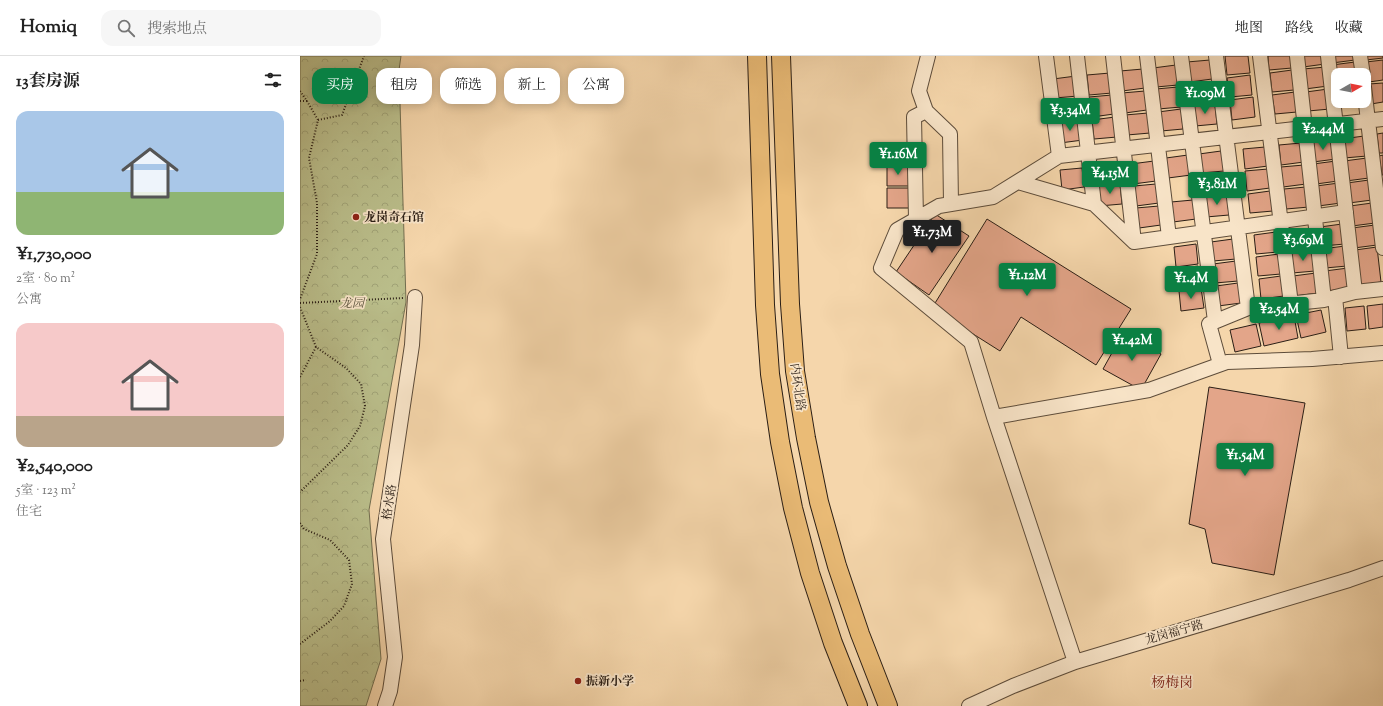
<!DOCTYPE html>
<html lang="zh">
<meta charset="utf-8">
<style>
body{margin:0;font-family:"Sorts Mill Goudy","Noto Serif SC",serif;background:#f6f6f6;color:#222;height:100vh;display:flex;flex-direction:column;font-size:15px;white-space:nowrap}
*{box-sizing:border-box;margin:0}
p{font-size:13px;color:#767676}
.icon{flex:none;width:22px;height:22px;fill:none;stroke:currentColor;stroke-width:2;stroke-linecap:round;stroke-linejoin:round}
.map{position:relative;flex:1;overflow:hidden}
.details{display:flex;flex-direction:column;background:#fff;width:300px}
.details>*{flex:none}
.top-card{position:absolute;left:12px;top:12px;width:380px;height:36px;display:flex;gap:8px}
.needle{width:26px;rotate:81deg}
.buttons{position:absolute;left:1031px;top:12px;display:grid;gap:8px}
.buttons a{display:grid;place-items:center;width:40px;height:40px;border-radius:8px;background:#fff;box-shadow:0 2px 10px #0003;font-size:20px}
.price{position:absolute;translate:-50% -34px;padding:0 9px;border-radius:4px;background:#0b8043;color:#fff;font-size:13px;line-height:26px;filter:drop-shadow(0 1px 2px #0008)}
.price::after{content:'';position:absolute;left:50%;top:24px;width:12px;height:9px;margin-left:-6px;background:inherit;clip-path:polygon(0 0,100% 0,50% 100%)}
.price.selected{background:#222;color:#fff}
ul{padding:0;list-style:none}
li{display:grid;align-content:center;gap:8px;height:212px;padding:0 16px}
li span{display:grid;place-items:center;height:124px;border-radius:12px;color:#555}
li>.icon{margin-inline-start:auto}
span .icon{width:72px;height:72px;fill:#fffc;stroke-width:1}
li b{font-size:17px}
h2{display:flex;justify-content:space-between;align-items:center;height:48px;padding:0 16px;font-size:17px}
.pill{padding:0 14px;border-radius:12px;background:#fff;box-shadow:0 2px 10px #0003;font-size:14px;line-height:36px}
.pill.selected{background:#0b8043;color:#fff}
header{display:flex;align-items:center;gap:24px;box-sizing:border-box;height:56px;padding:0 20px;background:#fff;border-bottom:1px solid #e0e0e0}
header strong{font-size:19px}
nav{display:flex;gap:22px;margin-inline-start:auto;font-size:14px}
.search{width:280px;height:36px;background:#f6f6f6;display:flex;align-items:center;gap:10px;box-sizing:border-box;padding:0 14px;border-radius:12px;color:#767676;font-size:15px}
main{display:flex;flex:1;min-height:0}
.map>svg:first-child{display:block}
.park{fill:url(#park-crowns);stroke:#726e50}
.building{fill:#e3a589;stroke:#2a1e15}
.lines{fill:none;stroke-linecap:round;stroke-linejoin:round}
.minor-casing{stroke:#5d4c3a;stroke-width:16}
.major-casing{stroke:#2a1e15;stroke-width:20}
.path{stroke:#2a1e15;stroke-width:2;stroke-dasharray:1 2;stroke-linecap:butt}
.minor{stroke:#f8e4c8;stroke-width:14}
.major{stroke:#eabb76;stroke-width:18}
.poi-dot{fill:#8f2418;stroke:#f8e4c8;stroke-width:1.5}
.labels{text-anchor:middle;stroke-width:3.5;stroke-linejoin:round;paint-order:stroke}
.poi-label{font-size:12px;font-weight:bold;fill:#2a1e15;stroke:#f8e4c8;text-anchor:start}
.park-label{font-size:12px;font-style:italic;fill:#554e38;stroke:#f8e4c8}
.street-label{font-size:12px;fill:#2a1e15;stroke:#f8e4c8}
.quarter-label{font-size:14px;fill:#7a1f14;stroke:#f8e4c8}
</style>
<header>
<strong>Homiq</strong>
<div class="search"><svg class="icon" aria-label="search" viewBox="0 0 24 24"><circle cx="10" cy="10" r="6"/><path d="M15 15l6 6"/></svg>搜索地点</div>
<nav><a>地图</a><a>路线</a><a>收藏</a></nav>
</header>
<main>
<section class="details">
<h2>13套房源<svg class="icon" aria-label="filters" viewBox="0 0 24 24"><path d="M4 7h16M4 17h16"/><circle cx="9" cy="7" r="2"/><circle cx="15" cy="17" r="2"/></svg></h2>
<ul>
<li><span style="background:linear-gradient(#a9c7e8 65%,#8fb573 0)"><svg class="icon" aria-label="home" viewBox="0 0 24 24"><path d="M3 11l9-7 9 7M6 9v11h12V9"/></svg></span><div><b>¥1,730,000</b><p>2室 · 80 m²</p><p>公寓</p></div></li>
<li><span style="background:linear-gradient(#f6c9c9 75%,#b9a48a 0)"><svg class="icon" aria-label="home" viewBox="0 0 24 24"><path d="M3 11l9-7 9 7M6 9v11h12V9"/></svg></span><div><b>¥2,540,000</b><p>5室 · 123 m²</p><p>住宅</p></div></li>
</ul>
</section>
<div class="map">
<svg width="1083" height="650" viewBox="0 0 1083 650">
<defs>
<pattern id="park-crowns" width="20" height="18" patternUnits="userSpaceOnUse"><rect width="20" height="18" fill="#babe8b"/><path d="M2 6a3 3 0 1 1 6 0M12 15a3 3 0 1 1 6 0" fill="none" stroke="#a0a377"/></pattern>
</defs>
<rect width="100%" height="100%" fill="#f5d6ab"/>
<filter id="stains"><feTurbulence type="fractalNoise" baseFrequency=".005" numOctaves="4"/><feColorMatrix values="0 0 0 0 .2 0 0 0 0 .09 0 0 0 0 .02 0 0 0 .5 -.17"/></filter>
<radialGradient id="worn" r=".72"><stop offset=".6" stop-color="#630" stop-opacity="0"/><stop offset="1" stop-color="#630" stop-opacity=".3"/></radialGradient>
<path class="park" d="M0,0H101L99,14L106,246L69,454L81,603L66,650H0Z"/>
<path class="building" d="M925,0H948L950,17L927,19Z
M968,0H991L992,12L969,14Z
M1002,0H1024L1025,8L1003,11Z
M1032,0H1055V4L1032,7Z
M1066,0H1083V2L1066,4Z
M910,4L912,23L890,26L887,6Z
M1083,4V24L1069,26L1066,6Z
M1055,6L1057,19H1038V28L1032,9Z
M876,9L878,29L856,31L853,12Z
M1026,11L1028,30L1005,33L1003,13Z
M843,13L845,32L822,35L820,15Z
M992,14L994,34L972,36L970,17Z
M810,17L812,37L789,39L787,19Z
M950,19L952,39L930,41L927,22Z
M776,20L778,40L755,42L753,23Z
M913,26L915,45L892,48L890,28Z
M1083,27V46L1071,48L1069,28Z
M878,31L881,51L858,53L856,33Z
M1028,33L1030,53L1008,55L1006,36Z
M845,35L847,54L825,57L822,37Z
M995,36L997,56L975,58L972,39Z
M812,39L814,58L792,61L789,41Z
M953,41L955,61L932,64L930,44Z
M778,42L780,62L758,64L756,45Z
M1038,45H1060V48L1038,51Z
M915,48L917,68L895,70L893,50Z
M881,53L883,73L861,75L858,56Z
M848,57L850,77L827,79L825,59Z
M815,61L817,81L794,83L792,64Z
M781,64L783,84L760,87L758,67Z
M1083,77V97H1079L1077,78Z
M1064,80L1067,100L1044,102L1042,83Z
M1033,83L1036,103L1013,106L1011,86Z
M1001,87L1004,106L981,109L979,89Z
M587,88H610V108H587Z
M965,91L968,110L945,113L943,93Z
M921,95L924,115L901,117L899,98Z
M888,99L891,119L868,122L866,102Z
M1083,99V119H1082L1079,100Z
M1067,102L1069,122L1046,125L1044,105Z
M854,105L856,125L833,128L831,108Z
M1036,105L1038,125L1016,128L1013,108Z
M817,106L820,125L797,128L795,108Z
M1004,109L1006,128L983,131L981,111Z
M587,110H610V130H587Z
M782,112L784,131L762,134L760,114Z
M968,113L970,132L947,135L945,115Z
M924,117L926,137L903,139L901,119Z
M1069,124L1072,144L1049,147L1047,127Z
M1039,127L1041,147L1018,150L1016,130Z
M820,128L822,148L799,150L797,130Z
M856,128L859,147L836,150L834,130Z
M1006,131L1009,151L986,153L984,133Z
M587,132H610V152H587Z
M970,135L973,155L950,157L948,138Z
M927,139L929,159L906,161L904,142Z
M893,144L896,163L873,166L871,146Z
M1072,147L1075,167L1052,170L1050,150Z
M859,150L861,169L839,172L836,152Z
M635,158L669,180L629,239L596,216Z
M687,163L831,253L796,309L721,261L700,295L632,252Z
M1042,168L1045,188L1022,190L1020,171Z
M1075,169L1077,189L1054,192L1052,172Z
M1010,173L1013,193L990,195L988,176Z
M976,176L978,196L956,198L954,179Z
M933,183L936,203L913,205L911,186Z
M896,188L898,208L876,211L874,191Z
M1045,190L1047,210L1025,212L1022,193Z
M1077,191L1081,226L1059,229L1055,194Z
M1013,195L1015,215L992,217L990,198Z
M979,198L981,218L958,220L956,201Z
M936,205L938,225L915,227L913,208Z
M898,210L901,230L878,233L876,213Z
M1048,212L1050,232L1027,235L1025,215Z
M1016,217L1018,237L995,240L993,220Z
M981,220L984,240L961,243L959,223Z
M938,227L941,247L918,250L916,230Z
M901,232L904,252L881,255L879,235Z
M1083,248V271L1069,273L1067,250Z
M1064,250L1066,273L1047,275L1045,252Z
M1021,254L1026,276L1001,282L996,259Z
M994,260L998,282L964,290L959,267Z
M956,268L961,290L935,296L930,274Z
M823,277L861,298L841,334L803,313Z
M909,331L1005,347L974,519L912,507L905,473L889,468Z"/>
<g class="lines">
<defs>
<path id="minor" d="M628,0L619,35L626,55L650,78L651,148
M746,0L759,100
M777,0L794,148
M813,0L834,186
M847,0L869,181
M881,0L915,265
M916,0L948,252
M960,0L991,248
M997,0L1024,244
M1028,0L1055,236
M1060,0L1063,19
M1064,31L1083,192
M718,126L794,148L834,186
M616,163L614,61L626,55
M834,186L1046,156
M1035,241L1041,301
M920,308L909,268L948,252L1024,244L1055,236L1083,233
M694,361L849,334L927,306L1012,303L1083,297
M775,606L694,361L671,286L581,212L597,174L639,150L693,141L759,100L1083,63
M85,650L90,635L95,601L83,483L112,289L115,241
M669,650L713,630L775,606L1049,524L1083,512"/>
<path id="major" d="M457,0L465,249L470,318L480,386L493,452L510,517L533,587L558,650
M481,0L490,248L495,315L506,382L519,446L537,510L560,578L588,650"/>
</defs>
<use href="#minor" class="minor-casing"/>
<use href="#major" class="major-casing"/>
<path class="path" d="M0,35L7,45L18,64L9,102L17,147V198L0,243
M0,45H7
M18,64L42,59L64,0
M0,247L103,242
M0,251L16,291L46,312L61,328L65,350L60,370L48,389L0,436
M0,321L16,291
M0,467L4,473L30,484L49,504L52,528L44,550L30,565L0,588
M0,625L6,624"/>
<use href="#minor" class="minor"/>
<use href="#major" class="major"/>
</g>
<g class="poi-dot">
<circle cx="56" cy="161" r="4"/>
<circle cx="278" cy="625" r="4"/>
</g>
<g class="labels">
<g class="poi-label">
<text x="64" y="165">龙岗奇石馆</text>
<text x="286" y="629">振新小学</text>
</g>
<g class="park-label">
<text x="52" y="251">龙园</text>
</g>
<g class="street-label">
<text transform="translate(498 331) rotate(82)" y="4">内环北路</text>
<text transform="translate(89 446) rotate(-81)" y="4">格水路</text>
<text transform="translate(874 576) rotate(-16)" y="4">龙岗福宁路</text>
</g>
<g class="quarter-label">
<text x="872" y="631">杨梅岗</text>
</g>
</g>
<rect width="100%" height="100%" filter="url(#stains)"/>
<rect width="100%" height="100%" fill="url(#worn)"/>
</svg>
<div class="buttons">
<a><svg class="needle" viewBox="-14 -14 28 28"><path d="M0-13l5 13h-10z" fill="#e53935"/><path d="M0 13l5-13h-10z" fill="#767676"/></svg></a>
</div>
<b class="price" style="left:905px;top:59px">¥1.09M</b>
<b class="price" style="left:770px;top:76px">¥3.34M</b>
<b class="price" style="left:1023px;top:95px">¥2.44M</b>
<b class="price" style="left:598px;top:120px">¥1.16M</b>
<b class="price" style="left:810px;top:139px">¥4.15M</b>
<b class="price" style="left:917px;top:150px">¥3.81M</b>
<b class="price selected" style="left:632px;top:198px">¥1.73M</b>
<b class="price" style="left:1003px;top:206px">¥3.69M</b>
<b class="price" style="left:727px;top:241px">¥1.12M</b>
<b class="price" style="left:891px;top:244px">¥1.4M</b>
<b class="price" style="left:979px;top:275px">¥2.54M</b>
<b class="price" style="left:832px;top:306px">¥1.42M</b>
<b class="price" style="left:945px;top:421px">¥1.54M</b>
<div class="top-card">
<a class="pill selected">买房</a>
<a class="pill">租房</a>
<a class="pill">筛选</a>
<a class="pill">新上</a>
<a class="pill">公寓</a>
</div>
</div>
</main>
